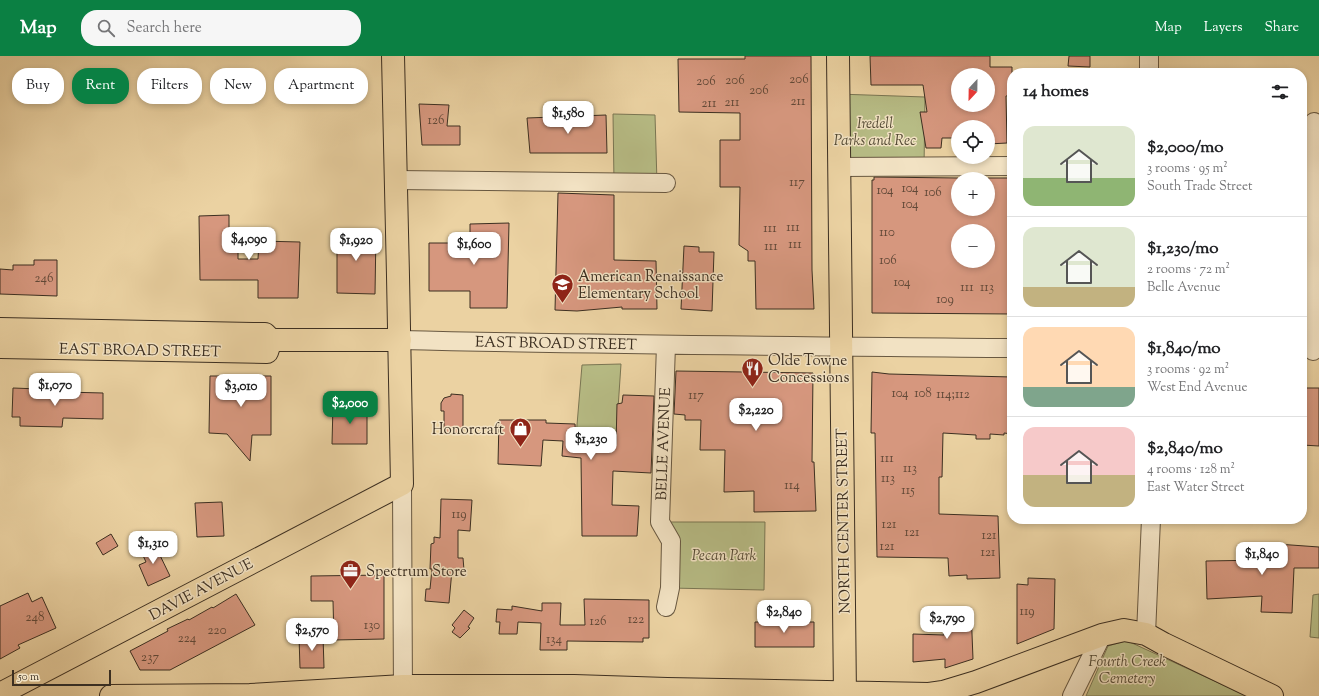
<!DOCTYPE html>
<meta charset="utf-8">
<style>
body{margin:0;font-family:"Sorts Mill Goudy",serif;background:#f6f6f6;color:#202124;height:100vh;display:flex;flex-direction:column;font-size:15px;white-space:nowrap}
*{box-sizing:border-box;margin:0}
p{font-size:13px;color:#757577}
.icon{flex:none;width:22px;height:22px;fill:none;stroke:currentColor;stroke-width:2;stroke-linecap:round;stroke-linejoin:round}
.map{position:relative;flex:1;overflow:hidden}
.side{position:absolute;left:1007px;top:12px;width:300px;height:456px;display:flex;flex-direction:column;background:#fff;border-radius:16px;box-shadow:0 2px 6px #0003}
.side>*{flex:none}
.guide{position:absolute;left:12px;top:12px;width:380px;height:36px;display:flex;gap:8px}
.needle{width:26px;rotate:202deg}
.buttons{position:absolute;left:951px;top:12px;display:grid;gap:8px}
.buttons a{display:grid;place-items:center;width:44px;height:44px;border-radius:50%;background:#fff;box-shadow:0 2px 6px #0003;font-size:20px}
.scale{position:absolute;left:12px;bottom:10px;width:99px;box-sizing:border-box;padding-left:4px;border:2px solid #3c2f21;border-top:0;font-size:11px;line-height:14px;white-space:nowrap;color:#3c2f21;-webkit-text-stroke:3px #f2e2c3;paint-order:stroke}
.price{position:absolute;translate:-50% -34px;padding:0 9px;border-radius:8px;background:#fff;color:#222;font-size:13px;line-height:26px;filter:drop-shadow(0 1px 2px #0008)}
.price::after{content:'';position:absolute;left:50%;top:24px;width:12px;height:9px;margin-left:-6px;background:inherit;clip-path:polygon(0 0,100% 0,50% 100%)}
.price.selected{background:#0b8043;color:#fff}
ul{padding:0;list-style:none}
li{display:flex;align-items:center;gap:12px;height:100px;padding:0 16px}
li+li{border-top:1px solid #e0e0e0}
li span{display:grid;place-items:center;flex:none;width:112px;height:80px;border-radius:12px;color:#555}
li>.icon{margin-inline-start:auto}
span .icon{width:48px;height:48px;fill:#fffc;stroke-width:1}
li b{font-size:17px}
h2{display:flex;justify-content:space-between;align-items:center;height:48px;padding:0 16px;font-size:17px}
.tag{padding:0 14px;border-radius:16px;background:#fff;box-shadow:0 2px 6px #0003;font-size:14px;line-height:36px}
.tag.selected{background:#0b8043;color:#fff}
header{display:flex;align-items:center;gap:24px;box-sizing:border-box;height:56px;padding:0 20px;background:#0b8043;color:#fff}
header strong{font-size:19px}
nav{display:flex;gap:22px;margin-inline-start:auto;font-size:14px}
.search{width:280px;height:36px;background:#f6f6f6;display:flex;align-items:center;gap:10px;box-sizing:border-box;padding:0 14px;border-radius:16px;color:#757577;font-size:15px}
.map>svg:first-child{display:block}
.green{fill:#b7bc85;stroke:#7a7653}
.building{fill:#d6977e;stroke:#3c2f21;fill-rule:evenodd}
.lines{fill:none;stroke-linecap:round;stroke-linejoin:round}
.minor-casing{stroke:#685841;stroke-width:20}
.major-casing{stroke:#3c2f21;stroke-width:24}
.minor{stroke:#f2e2c3;stroke-width:18}
.major{stroke:#ebd2a2;stroke-width:22}
.labels{text-anchor:middle;stroke-width:3;stroke-linejoin:round;paint-order:stroke}
.number-label{font-size:13px;fill:#624938}
.park-label{font-size:15px;font-style:italic;fill:#554b35;stroke:#f2e2c3}
.poi-label{font-size:15px;fill:#3c2f21;stroke:#f2e2c3;text-anchor:start}
.street-label{font-size:15px;fill:#3c2f21;stroke:#f2e2c3}
</style>
<header>
<strong>Map</strong>
<div class="search"><svg class="icon" aria-label="search" viewBox="0 0 24 24"><circle cx="10" cy="10" r="6"/><path d="M15 15l6 6"/></svg>Search here</div>
<nav><a>Map</a><a>Layers</a><a>Share</a></nav>
</header>
<div class="map">
<svg width="1319" height="640" viewBox="0 0 1319 640">
<rect width="100%" height="100%" fill="#ebd2a2"/>
<filter id="stains"><feTurbulence type="fractalNoise" baseFrequency=".005" numOctaves="4"/><feColorMatrix values="0 0 0 0 .2 0 0 0 0 .09 0 0 0 0 .02 0 0 0 .5 -.17"/></filter>
<radialGradient id="worn" r=".72"><stop offset=".6" stop-color="#630" stop-opacity="0"/><stop offset="1" stop-color="#630" stop-opacity=".3"/></radialGradient>
<path class="green" d="M838,38L925,41L924,112L840,111Z
M613,58L655,59L657,127L614,126Z
M621,308L616,382L576,381L582,309Z
M660,466H765L764,534L670,532Z
M1319,538V582L1310,581L1313,539Z
M1125,585L1132,587L1247,640H1086L1108,590Z"/>
<path class="building" d="M745,0H811L812,214L814,253H756L755,205H748V195L739,189L740,131H720V84H740V57L679,56L678,3H745Z
M870,0H990V11H1012V39L1006,40L1007,87L988,88V71H958V82H942L941,92H926L920,56H927L923,29H871ZM958,19H988V49H958Z
M1069,0H1090V11L1068,10Z
M419,48L449,49L447,70H460V89H422Z
M606,59L607,97H530L527,62Z
M874,121L958,122V153H988V122H1012V258L872,257V124H874ZM958,175H988V205H958Z
M558,137L614,139V204L656,205L657,253H622V251L577,255L555,254Z
M229,159V195H238V203H258L259,185L300,186L298,242H258V224H200L199,160Z
M509,167L507,252H470V235H429V187H470V168Z
M337,175L376,176L375,238L337,237Z
M684,190L699,191V196H714L712,255L681,253Z
M34,204H57V240L0,238V213L13,214V209H34Z
M676,315L813,317L812,406H814L816,455L754,456V435L724,436L725,394H700L701,364H685V359L674,358Z
M872,316L889,318L1012,321V378L1004,377V379L990,378V383H976V379L943,377L942,421H939V458L998,460L1000,522L967,523V519L949,520L948,502L877,501L875,377H871Z
M210,320H271V379H252L250,405L227,378L209,377Z
M13,332L65,334L64,336L103,337V363L63,362L62,371L20,370V361H12Z
M1302,332H1319V390L1302,389Z
M451,338L463,339V377H444V355H441V347L444,342L451,340Z
M623,339L654,340L651,417L613,415L612,449L639,450L637,480H582L581,402L562,400L563,385L543,384L541,410L498,408L499,364H546V367L575,368L576,389H616L617,348L622,347Z
M333,349L367,350V388H332Z
M441,443L472,444L470,475L458,474V502H463L464,514H452L449,547L425,545L426,533H430L432,513H430L431,488L434,487V481L440,482Z
M222,446L224,480L197,481L195,447Z
M111,478L118,490L103,499L96,487Z
M154,487L170,520L148,530L139,509L146,506L140,493Z
M1263,487L1319,491V512H1294L1292,557L1261,556L1262,540L1207,543L1206,505L1265,504Z
M384,519V583L334,584L333,545H311V520Z
M1028,522L1055,523L1054,573L1017,588V528L1028,529Z
M28,537L32,546L42,541L56,572L18,589L20,592L0,603V550Z
M236,538L255,569L170,614H140L130,595L168,575L167,573L188,563L189,564L212,551L213,552Z
M584,543L649,544V582H643V586L567,585V594H540L541,567L518,566L517,578H499L500,566H496L497,553L512,554V550L542,555V547H561L560,569H585Z
M944,553H971L973,603L945,612V603L913,606V578L944,579Z
M464,554L474,562L468,571L470,572L460,582L452,576L455,572L452,569Z
M755,566H814V591H755Z
M323,580L324,612H300L299,581Z"/>
<g class="lines">
<defs>
<path id="minor" d="M1149,0V17
M840,111L1012,110
M397,124L666,127
M400,284C604,289 808,290 1012,292
M1313,295L1314,66
M402,428L403,640
M666,551L670,532L671,485L660,466L666,289
M1146,578L1151,463
M1072,640L1102,579"/>
<path id="major" d="M838,0L845,640
M0,273L253,278H265L271,284H400
M0,291L267,296L271,284
M0,638L402,428C399,285 397,143 393,0
M111,640L250,639L403,630H574L667,633L929,638L943,636L976,626L1102,579L1124,574L1146,578L1164,588L1272,640"/>
</defs>
<use href="#minor" class="minor-casing"/>
<use href="#major" class="major-casing"/>
<use href="#minor" class="minor"/>
<use href="#major" class="major"/>
</g>
<defs>
<symbol id="school-pin" viewBox="-11 -11 22 30"><path d="M0 17L-7.5 6A9.5 9.5 0 1 1 7.5 6Z" fill="#8f2418" stroke="#f2e2c3"/><path d="M0-5L7-2L0 1L-7-2ZM-4 1L0 2.5L4 1V4Q0 6-4 4Z" fill="#fff"/></symbol>
<symbol id="restaurant-pin" viewBox="-11 -11 22 30"><path d="M0 17L-7.5 6A9.5 9.5 0 1 1 7.5 6Z" fill="#8f2418" stroke="#f2e2c3"/><path d="M-5-6h1v4h1v-4h1v4h1v-4h1v5L-1.5 .5V6h-2V.5L-5-1ZM5-6V6H3V1.5H1.5Q1.5-4 5-6Z" fill="#fff"/></symbol>
<symbol id="shop-pin" viewBox="-11 -11 22 30"><path d="M0 17L-7.5 6A9.5 9.5 0 1 1 7.5 6Z" fill="#8f2418" stroke="#f2e2c3"/><path d="M-5-2.5h2.3a2.7 3.5 0 0 1 5.4 0H5L5.5 6h-11ZM-1.5-2.5h3a1.5 2.3 0 0 0-3 0Z" fill="#fff"/></symbol>
<symbol id="office-pin" viewBox="-11 -11 22 30"><path d="M0 17L-7.5 6A9.5 9.5 0 1 1 7.5 6Z" fill="#8f2418" stroke="#f2e2c3"/><path d="M-6-3h4V-5.5h4V-3h4V5H-6ZM-1-4.5V-3h2v-1.5ZM-6 0V1H6V0Z" fill="#fff"/></symbol>
</defs>
<g fill-rule="evenodd">
<use href="#school-pin" x="550" y="216" width="25" height="34"/>
<use href="#restaurant-pin" x="740" y="300" width="25" height="34"/>
<use href="#shop-pin" x="508" y="360" width="25" height="34"/>
<use href="#office-pin" x="338" y="502" width="25" height="34"/>
</g>
<g class="labels">
<g class="number-label">
<text x="799" y="27">206</text>
<text x="735" y="28">206</text>
<text x="706" y="29">206</text>
<text x="759" y="38">206</text>
<text x="798" y="49">211</text>
<text x="732" y="50">211</text>
<text x="709" y="51">211</text>
<text x="436" y="68">126</text>
<text x="797" y="130">117</text>
<text x="910" y="136">104</text>
<text x="885" y="138">104</text>
<text x="933" y="140">106</text>
<text x="910" y="152">104</text>
<text x="793" y="175">111</text>
<text x="770" y="176">111</text>
<text x="887" y="180">110</text>
<text x="795" y="192">111</text>
<text x="771" y="194">111</text>
<text x="888" y="208">106</text>
<text x="44" y="226">246</text>
<text x="902" y="230">104</text>
<text x="967" y="235">111</text>
<text x="987" y="235">113</text>
<text x="945" y="247">109</text>
<text x="900" y="341">104</text>
<text x="923" y="341">108</text>
<text x="953" y="342">114;112</text>
<text x="696" y="343">117</text>
<text x="887" y="406">111</text>
<text x="910" y="416">113</text>
<text x="888" y="426">113</text>
<text x="792" y="433">114</text>
<text x="908" y="438">115</text>
<text x="459" y="462">119</text>
<text x="889" y="472">121</text>
<text x="912" y="480">121</text>
<text x="989" y="483">121</text>
<text x="887" y="494">121</text>
<text x="988" y="500">121</text>
<text x="1027" y="559">119</text>
<text x="35" y="565">248</text>
<text x="636" y="567">122</text>
<text x="598" y="569">126</text>
<text x="372" y="573">130</text>
<text x="217" y="578">220</text>
<text x="187" y="586">224</text>
<text x="554" y="587">134</text>
<text x="150" y="605">237</text>
</g>
<g class="park-label">
<text x="875" y="72">Iredell<tspan x="875" dy="17">Parks and Rec</tspan></text>
<text x="724" y="504">Pecan Park</text>
<text x="1127" y="610">Fourth Creek<tspan x="1127" dy="17">Cemetery</tspan></text>
</g>
<g class="poi-label">
<text x="578" y="225">American Renaissance<tspan x="578" dy="17">Elementary School</tspan></text>
<text x="768" y="309">Olde Towne<tspan x="768" dy="17">Concessions</tspan></text>
<text x="504" y="378" text-anchor="end">Honorcraft</text>
<text x="366" y="520">Spectrum Store</text>
</g>
<g class="street-label">
<text transform="translate(556 287) rotate(1)" y="5">EAST BROAD STREET</text>
<text transform="translate(140 294) rotate(1)" y="5">EAST BROAD STREET</text>
<text transform="translate(663 388) rotate(-88)" y="5">BELLE AVENUE</text>
<text transform="translate(843 465) rotate(-91)" y="5">NORTH CENTER STREET</text>
<text transform="translate(201 533) rotate(-28)" y="5">DAVIE AVENUE</text>
</g>
</g>
<rect width="100%" height="100%" filter="url(#stains)"/>
<rect width="100%" height="100%" fill="url(#worn)"/>
</svg>
<div class="buttons">
<a><svg class="needle" viewBox="-14 -14 28 28"><path d="M0-13l5 13h-10z" fill="#e53935"/><path d="M0 13l5-13h-10z" fill="#757577"/></svg></a>
<a><svg class="icon" aria-label="locate" viewBox="0 0 24 24"><circle cx="12" cy="12" r="6"/><path d="M12 2v4M12 18v4M2 12h4M18 12h4"/></svg></a>
<a>+</a>
<a>−</a>
</div>
<div class="scale">50 m</div>
<b class="price" style="left:568px;top:79px">$1,580</b>
<b class="price" style="left:249px;top:205px">$4,090</b>
<b class="price" style="left:356px;top:206px">$1,920</b>
<b class="price" style="left:474px;top:210px">$1,600</b>
<b class="price" style="left:55px;top:351px">$1,070</b>
<b class="price" style="left:241px;top:352px">$3,010</b>
<b class="price selected" style="left:350px;top:369px">$2,000</b>
<b class="price" style="left:756px;top:376px">$2,220</b>
<b class="price" style="left:591px;top:405px">$1,230</b>
<b class="price" style="left:153px;top:509px">$1,310</b>
<b class="price" style="left:1262px;top:520px">$1,840</b>
<b class="price" style="left:784px;top:578px">$2,840</b>
<b class="price" style="left:947px;top:584px">$2,790</b>
<b class="price" style="left:312px;top:596px">$2,570</b>
<div class="guide">
<a class="tag">Buy</a>
<a class="tag selected">Rent</a>
<a class="tag">Filters</a>
<a class="tag">New</a>
<a class="tag">Apartment</a>
</div>
<section class="side">
<h2>14 homes<svg class="icon" aria-label="filters" viewBox="0 0 24 24"><path d="M4 7h16M4 17h16"/><circle cx="9" cy="7" r="2"/><circle cx="15" cy="17" r="2"/></svg></h2>
<ul>
<li><span style="background:linear-gradient(#dfe7d0 65%,#8fb573 0)"><svg class="icon" aria-label="home" viewBox="0 0 24 24"><path d="M3 11l9-7 9 7M6 9v11h12V9"/></svg></span><div><b>$2,000/mo</b><p>3 rooms · 95 m²</p><p>South Trade Street</p></div></li>
<li><span style="background:linear-gradient(#dfe7d0 75%,#c2b280 0)"><svg class="icon" aria-label="home" viewBox="0 0 24 24"><path d="M3 11l9-7 9 7M6 9v11h12V9"/></svg></span><div><b>$1,230/mo</b><p>2 rooms · 72 m²</p><p>Belle Avenue</p></div></li>
<li><span style="background:linear-gradient(#ffd9b3 75%,#7fa58c 0)"><svg class="icon" aria-label="home" viewBox="0 0 24 24"><path d="M3 11l9-7 9 7M6 9v11h12V9"/></svg></span><div><b>$1,840/mo</b><p>3 rooms · 92 m²</p><p>West End Avenue</p></div></li>
<li><span style="background:linear-gradient(#f6c9c9 60%,#c2b280 0)"><svg class="icon" aria-label="home" viewBox="0 0 24 24"><path d="M3 11l9-7 9 7M6 9v11h12V9"/></svg></span><div><b>$2,840/mo</b><p>4 rooms · 128 m²</p><p>East Water Street</p></div></li>
</ul>
</section>
</div>
